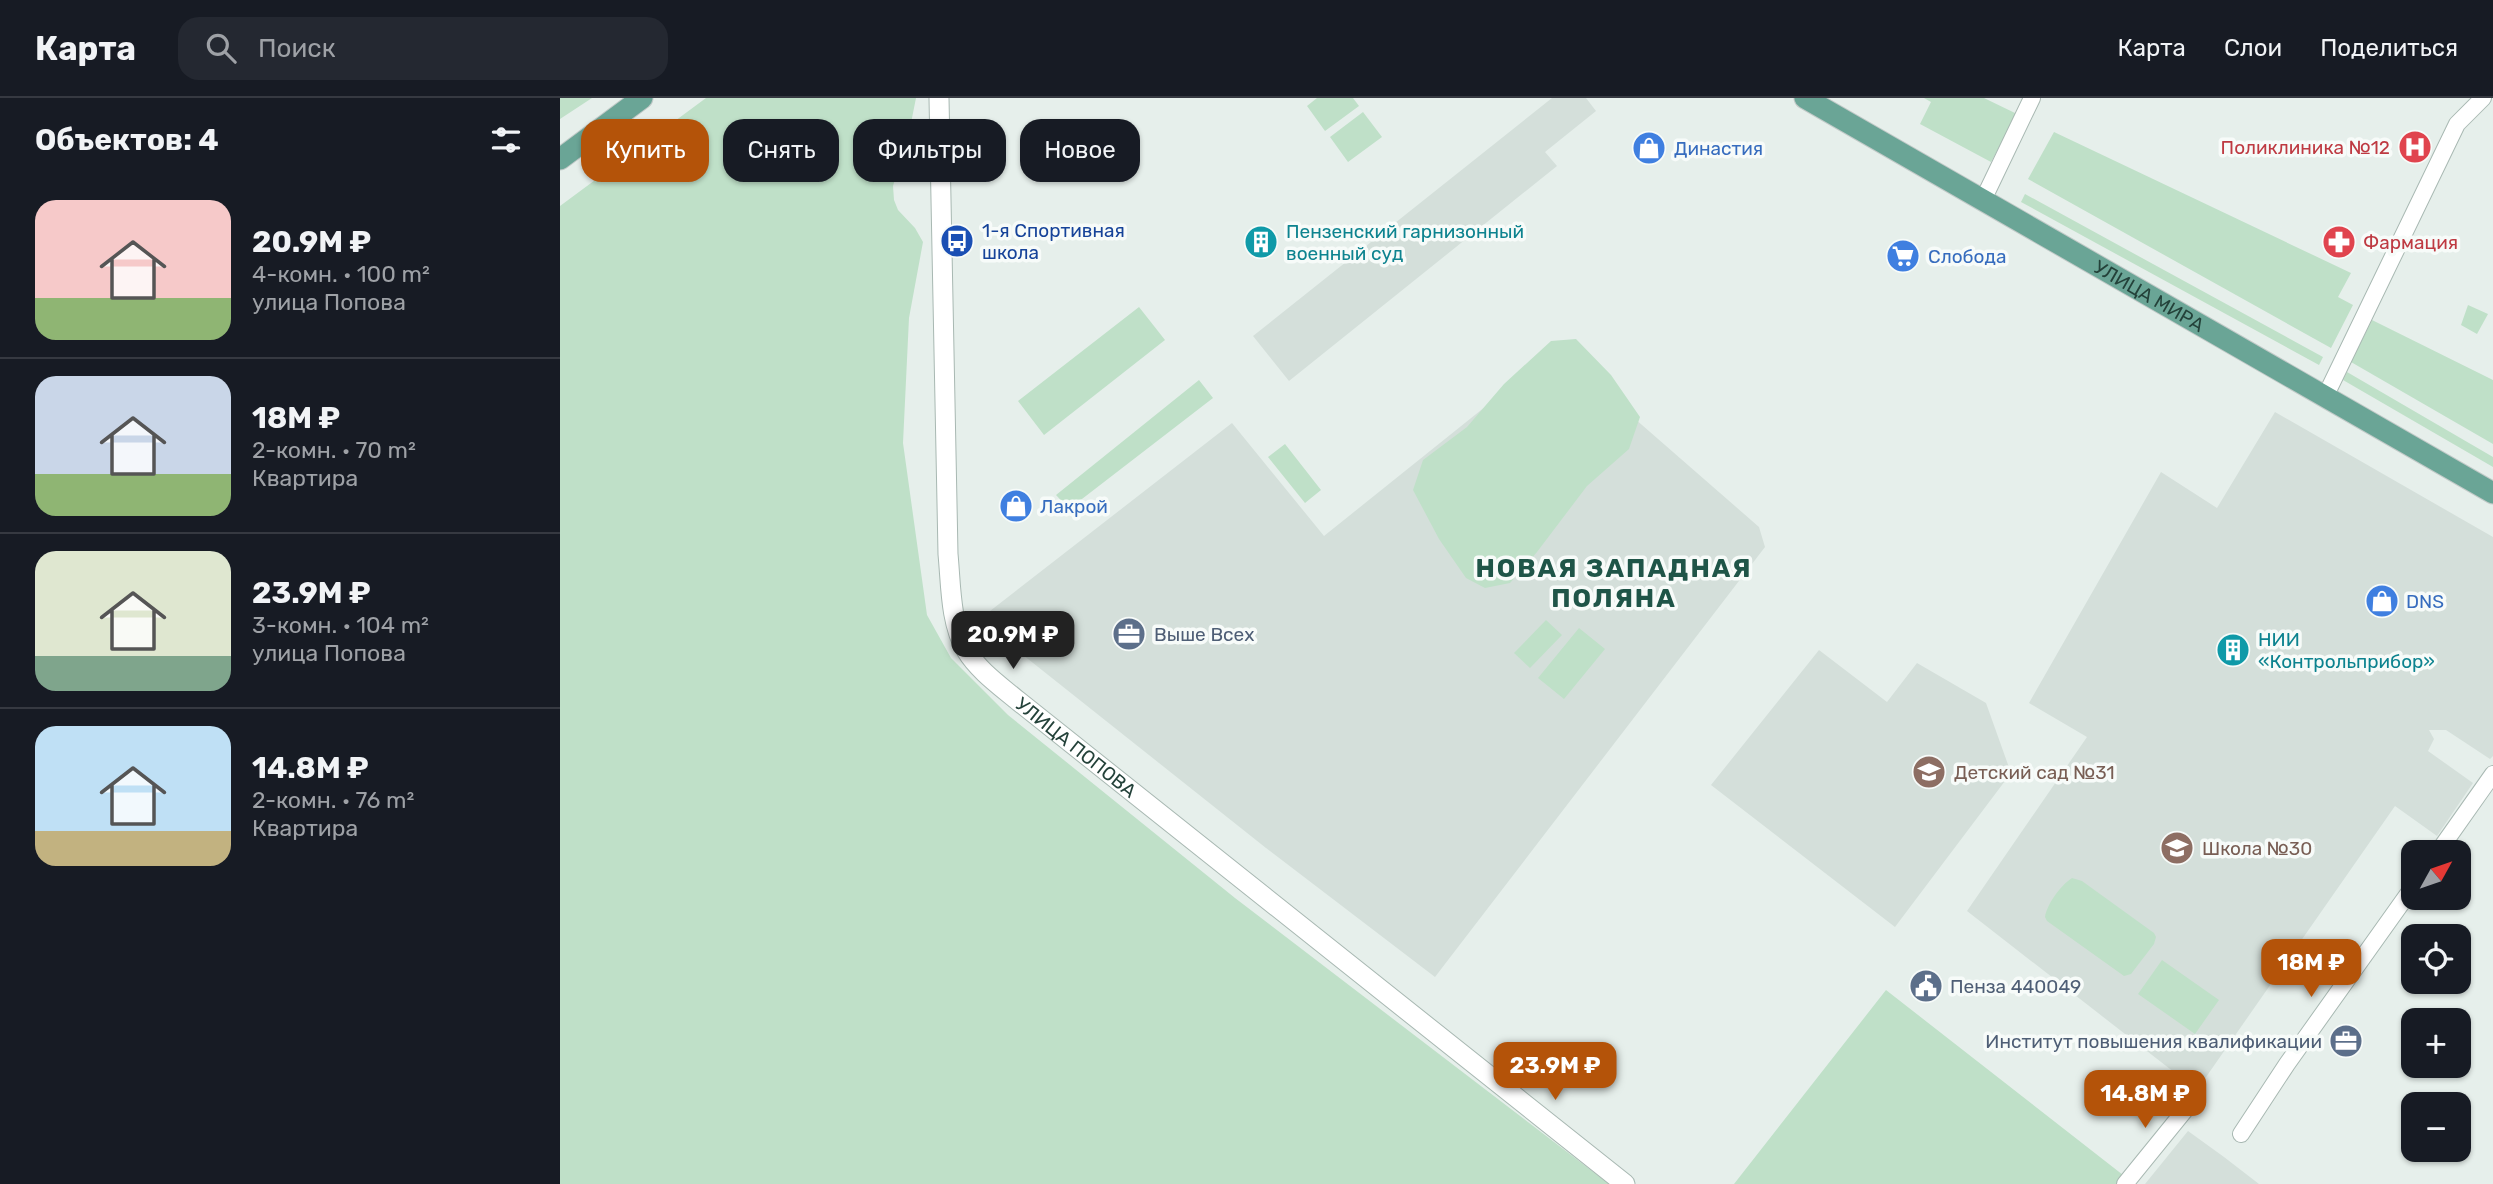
<!DOCTYPE html>
<html lang="ru">
<meta charset="utf-8">
<style>
body{margin:0;font-family:Rubik,sans-serif;background:#242831;color:#f1f3f6;height:100vh;display:flex;flex-direction:column;font-size:26px;white-space:nowrap}
*{box-sizing:border-box;margin:0}
p{font-size:23px;color:#9ea1a6}
.icon{flex:none;width:38px;height:38px;fill:none;stroke:currentColor;stroke-width:2;stroke-linecap:round;stroke-linejoin:round}
.map{position:relative;flex:1;overflow:hidden}
.side{display:flex;flex-direction:column;background:#171b24;width:560px}
.side>*{flex:none}
.banner{position:absolute;left:21px;top:21px;width:665px;height:63px;display:flex;gap:14px}
.needle{width:46px;rotate:50deg}
.tools{position:absolute;left:1841px;top:742px;display:grid;gap:14px}
.tools a{display:grid;place-items:center;width:70px;height:70px;border-radius:14px;background:#171b24;box-shadow:0 2px 5px #0004;font-size:35px}
.price{position:absolute;translate:-50% -60px;padding:0 16px;border-radius:14px;background:#b45309;color:#fff;font-size:23px;line-height:46px;filter:drop-shadow(0 2px 4px #0008)}
.price::after{content:'';position:absolute;left:50%;top:42px;width:21px;height:16px;margin-left:-10px;background:inherit;clip-path:polygon(0 0,100% 0,50% 100%)}
.price.selected{background:#222;color:#fff}
ul{padding:0;list-style:none}
li{display:flex;align-items:center;gap:21px;height:175px;padding:0 35px}
li+li{border-top:2px solid #363941}
li span{display:grid;place-items:center;flex:none;width:196px;height:140px;border-radius:21px;color:#555}
li>.icon{margin-inline-start:auto}
span .icon{width:84px;height:84px;fill:#fffc;stroke-width:1}
li b{font-size:30px}
h2{display:flex;justify-content:space-between;align-items:center;height:84px;padding:0 35px;font-size:30px}
.chip{padding:0 24px;border-radius:21px;background:#171b24;box-shadow:0 2px 5px #0004;font-size:24px;line-height:63px}
.chip.selected{background:#b45309;color:#fff}
header{display:flex;align-items:center;gap:42px;box-sizing:border-box;height:98px;padding:0 35px;background:#171b24;border-bottom:2px solid #363941}
header strong{font-size:33px}
nav{display:flex;gap:38px;margin-inline-start:auto;font-size:24px}
.search{width:490px;height:63px;background:#242831;display:flex;align-items:center;gap:18px;box-sizing:border-box;padding:0 24px;border-radius:21px;color:#9ea1a6;font-size:26px}
main{display:flex;flex:1;min-height:0}
.map>svg:first-child{display:block}
.built{fill:#d4dfda}
.green{fill:#bfe0c8}
.lines{fill:none;stroke-linecap:round;stroke-linejoin:round}
.minor-casing{stroke:#a8b8b2;stroke-width:18}
.tertiary-casing{stroke:#a8b8b2;stroke-width:21}
.primary-casing{stroke:#c2cac8;stroke-width:23}
.minor{stroke:#fff;stroke-width:16}
.tertiary{stroke:#fff;stroke-width:19}
.primary{stroke:#6aa596;stroke-width:21}
.labels{text-anchor:middle;stroke-width:7;stroke-linejoin:round;paint-order:stroke}
.health-label{font-size:19px;fill:#be3a42;stroke:#f7fbf9;text-anchor:end}
.shop-label{font-size:19px;fill:#366cbe;stroke:#f7fbf9;text-anchor:start}
.transit-label{font-size:19px;fill:#164399;stroke:#f7fbf9;text-anchor:start}
.culture-label{font-size:19px;fill:#0d838f;stroke:#f7fbf9;text-anchor:start}
.street-label{font-size:19px;fill:#24423a;stroke:#f7fbf9}
.service-label{font-size:19px;fill:#4e5e75;stroke:#f7fbf9;text-anchor:start}
.education-label{font-size:19px;fill:#785e54;stroke:#f7fbf9;text-anchor:start}
.district-label{font-size:26px;font-weight:bold;letter-spacing:2px;fill:#1f5548;stroke:#f7fbf9}
</style>
<header>
<strong>Карта</strong>
<div class="search"><svg class="icon" aria-label="search" viewBox="0 0 24 24"><circle cx="10" cy="10" r="6"/><path d="M15 15l6 6"/></svg>Поиск</div>
<nav><a>Карта</a><a>Слои</a><a>Поделиться</a></nav>
</header>
<main>
<section class="side">
<h2>Объектов: 4<svg class="icon" aria-label="filters" viewBox="0 0 24 24"><path d="M4 7h16M4 17h16"/><circle cx="9" cy="7" r="2"/><circle cx="15" cy="17" r="2"/></svg></h2>
<ul>
<li><span style="background:linear-gradient(#f6c9c9 70%,#8fb573 0)"><svg class="icon" aria-label="home" viewBox="0 0 24 24"><path d="M3 11l9-7 9 7M6 9v11h12V9"/></svg></span><div><b>20.9M ₽</b><p>4-комн. · 100 m²</p><p>улица Попова</p></div></li>
<li><span style="background:linear-gradient(#c9d6e8 70%,#8fb573 0)"><svg class="icon" aria-label="home" viewBox="0 0 24 24"><path d="M3 11l9-7 9 7M6 9v11h12V9"/></svg></span><div><b>18M ₽</b><p>2-комн. · 70 m²</p><p>Квартира</p></div></li>
<li><span style="background:linear-gradient(#dfe7d0 75%,#7fa58c 0)"><svg class="icon" aria-label="home" viewBox="0 0 24 24"><path d="M3 11l9-7 9 7M6 9v11h12V9"/></svg></span><div><b>23.9M ₽</b><p>3-комн. · 104 m²</p><p>улица Попова</p></div></li>
<li><span style="background:linear-gradient(#bfe0f5 75%,#c2b280 0)"><svg class="icon" aria-label="home" viewBox="0 0 24 24"><path d="M3 11l9-7 9 7M6 9v11h12V9"/></svg></span><div><b>14.8M ₽</b><p>2-комн. · 76 m²</p><p>Квартира</p></div></li>
</ul>
</section>
<div class="map">
<svg width="1933" height="1086" viewBox="0 0 1933 1086">
<rect width="100%" height="100%" fill="#e6efeb"/>
<path class="built" d="M992,0H1026L1036,13L985,54L997,68L729,283L693,238Z
M996,252L1199,429L1205,449L875,879L706,750L463,557L430,513L672,325L764,438Z
M1715,314L1933,439V658L1930,661L1886,632H1869L1874,641L1868,653L1913,685L1877,738L1835,708L1637,992L1407,813L1527,639L1469,605L1601,374L1657,410Z
M1259,552L1327,604L1357,565L1426,605L1451,675L1335,829L1151,687Z
M1628,1033L1664,1059L1699,1086H1585Z"/>
<path class="green" d="M0,0H32L0,21Z
M146,0H356L350,30L333,88L334,102L338,112L355,130L363,144L349,220L343,345L367,517L391,560L448,617L675,800L1049,1086H0V108Z
M757,0H793L799,8L765,33L747,8Z
M1364,0H1424L1457,16L1431,64L1360,26L1371,4Z
M803,14L822,39L788,64L770,39Z
M1494,34L1791,175L1778,199L1793,207L1771,250L1468,81Z
M1465,96L1763,259L1759,267L1461,104Z
M1908,207L1928,216L1917,236L1901,227Z
M579,209L605,242L484,337L458,303Z
M1812,222L1933,282V346L1791,264Z
M1016,241L1051,277L1080,319L1069,351L1027,388L977,454L950,485L925,490L906,480L879,441L853,392L863,362L907,329L944,286L991,243Z
M1787,274L1933,359V369L1783,282Z
M639,282L653,300L509,411L496,397Z
M725,346L761,392L745,405L708,359Z
M986,522L1002,537L970,570L954,555Z
M1019,530L1045,551L1004,601L978,580Z
M1512,780L1522,783L1594,835L1596,839L1594,846L1571,876L1564,878L1487,823L1485,819C1487,806 1501,787 1512,780Z
M1602,862L1659,902L1635,936L1578,896Z
M1326,892L1563,1077L1556,1086H1174Z"/>
<g class="lines">
<defs>
<path id="minor" d="M1423,102L1472,0
M1765,299L1897,26L1923,0
M1878,754L1933,676
M1681,1036L1727,966L1853,789
M1565,1086L1634,1001"/>
<g id="tertiary">
<path id="s1" d="M379,0L388,456C391,487 390,524 406,552C418,572 439,587 457,602L1065,1086"/>
</g>
<g id="primary">
<path id="s2" d="M1245,0L1933,395"/>
<path d="M0,61L82,0"/>
</g>
</defs>
<use href="#minor" class="minor-casing"/>
<use href="#tertiary" class="tertiary-casing"/>
<use href="#primary" class="primary-casing"/>
<use href="#minor" class="minor"/>
<use href="#tertiary" class="tertiary"/>
<use href="#primary" class="primary"/>
</g>
<defs>
<symbol id="hospital-disc" viewBox="-11 -11 22 22"><circle r="9.5" fill="#e0444e" stroke="#f7fbf9"/><path d="M-5-5h3v3.5h4V-5h3V5h-3V1.5h-4V5h-3Z" fill="#fff"/></symbol>
<symbol id="shop-disc" viewBox="-11 -11 22 22"><circle r="9.5" fill="#3f7fe0" stroke="#f7fbf9"/><path d="M-5-2.5h2.3a2.7 3.5 0 0 1 5.4 0H5L5.5 6h-11ZM-1.5-2.5h3a1.5 2.3 0 0 0-3 0Z" fill="#fff"/></symbol>
<symbol id="bus-disc" viewBox="-11 -11 22 22"><circle r="9.5" fill="#1a4fb4" stroke="#f7fbf9"/><path d="M-5-6H5V4H4V6H2V4H-2V6H-4V4H-5ZM-3.5-4V0h7V-4ZM-3.5 1.2v1.5H-2V1.2ZM2 1.2v1.5H3.5V1.2Z" fill="#fff"/></symbol>
<symbol id="building-disc" viewBox="-11 -11 22 22"><circle r="9.5" fill="#0f9aa8" stroke="#f7fbf9"/><path d="M-4-6H4V6H1V3H-1V6H-4ZM-2.5-4.3h1.7v1.8h-1.7ZM.8-4.3h1.7v1.8H.8ZM-2.5-1h1.7V.8h-1.7ZM.8-1h1.7V.8H.8Z" fill="#fff"/></symbol>
<symbol id="pharmacy-disc" viewBox="-11 -11 22 22"><circle r="9.5" fill="#e0444e" stroke="#f7fbf9"/><path d="M-2-6h4v4h4v4h-4v4h-4v-4h-4v-4h4Z" fill="#fff"/></symbol>
<symbol id="supermarket-disc" viewBox="-11 -11 22 22"><circle r="9.5" fill="#3f7fe0" stroke="#f7fbf9"/><path d="M-6-5.5h2.5l.6 2H6L4.5 2H-2.5L-4.4-4H-6ZM-1.5 3.2a1.3 1.3 0 1 0 .1 0ZM3 3.2a1.3 1.3 0 1 0 .1 0Z" fill="#fff"/></symbol>
<symbol id="office-disc" viewBox="-11 -11 22 22"><circle r="9.5" fill="#5c6f8a" stroke="#f7fbf9"/><path d="M-6-3h4V-5.5h4V-3h4V5H-6ZM-1-4.5V-3h2v-1.5ZM-6 0V1H6V0Z" fill="#fff"/></symbol>
<symbol id="school-disc" viewBox="-11 -11 22 22"><circle r="9.5" fill="#8d6e63" stroke="#f7fbf9"/><path d="M0-5L7-2L0 1L-7-2ZM-4 1L0 2.5L4 1V4Q0 6-4 4Z" fill="#fff"/></symbol>
<symbol id="civic-disc" viewBox="-11 -11 22 22"><circle r="9.5" fill="#5c6f8a" stroke="#f7fbf9"/><path d="M-.6-6.5H3V-4.5H.6V-3L4-1V1h2V6H-6V1h2V-1L-.6-3ZM-1.2 2.5V6h2.4V2.5Z" fill="#fff"/></symbol>
</defs>
<g fill-rule="evenodd">
<use href="#hospital-disc" x="1836" y="30" width="38" height="38"/>
<use href="#shop-disc" x="1070" y="31" width="38" height="38"/>
<use href="#bus-disc" x="378" y="124" width="38" height="38"/>
<use href="#building-disc" x="682" y="125" width="38" height="38"/>
<use href="#pharmacy-disc" x="1760" y="125" width="38" height="38"/>
<use href="#supermarket-disc" x="1324" y="139" width="38" height="38"/>
<use href="#shop-disc" x="437" y="389" width="38" height="38"/>
<use href="#shop-disc" x="1803" y="484" width="38" height="38"/>
<use href="#office-disc" x="550" y="517" width="38" height="38"/>
<use href="#building-disc" x="1654" y="533" width="38" height="38"/>
<use href="#school-disc" x="1350" y="655" width="38" height="38"/>
<use href="#school-disc" x="1598" y="731" width="38" height="38"/>
<use href="#civic-disc" x="1347" y="869" width="38" height="38"/>
<use href="#office-disc" x="1767" y="924" width="38" height="38"/>
</g>
<g class="labels">
<g class="health-label">
<text x="1830" y="56">Поликлиника №12</text>
<text x="1803" y="151" text-anchor="start">Фармация</text>
</g>
<g class="shop-label">
<text x="1114" y="57">Династия</text>
<text x="1368" y="165">Слобода</text>
<text x="480" y="415">Лакрой</text>
<text x="1846" y="510">DNS</text>
</g>
<g class="transit-label">
<text x="422" y="139">1-я Спортивная<tspan x="422" dy="22">школа</tspan></text>
</g>
<g class="culture-label">
<text x="726" y="140">Пензенский гарнизонный<tspan x="726" dy="22">военный суд</tspan></text>
<text x="1698" y="548">НИИ<tspan x="1698" dy="22">«Контрольприбор»</tspan></text>
</g>
<g class="street-label">
<text dy="7" stroke="none"><textPath href="#s2" startOffset="397">УЛИЦА МИРА</textPath></text>
<text dy="7" stroke="none"><textPath href="#s1" startOffset="702">УЛИЦА ПОПОВА</textPath></text>
</g>
<g class="service-label">
<text x="594" y="543">Выше Всех</text>
<text x="1390" y="895">Пенза 440049</text>
<text x="1762" y="950" text-anchor="end">Институт повышения квалификации</text>
</g>
<g class="education-label">
<text x="1394" y="681">Детский сад №31</text>
<text x="1642" y="757">Школа №30</text>
</g>
<g class="district-label">
<text x="1054" y="479">НОВАЯ ЗАПАДНАЯ<tspan x="1054" dy="30">ПОЛЯНА</tspan></text>
</g>
</g>
</svg>
<div class="tools">
<a><svg class="needle" viewBox="-14 -14 28 28"><path d="M0-13l5 13h-10z" fill="#e53935"/><path d="M0 13l5-13h-10z" fill="#9ea1a6"/></svg></a>
<a><svg class="icon" aria-label="locate" viewBox="0 0 24 24"><circle cx="12" cy="12" r="6"/><path d="M12 2v4M12 18v4M2 12h4M18 12h4"/></svg></a>
<a>+</a>
<a>−</a>
</div>
<b class="price selected" style="left:453px;top:573px">20.9M ₽</b>
<b class="price" style="left:1751px;top:901px">18M ₽</b>
<b class="price" style="left:995px;top:1004px">23.9M ₽</b>
<b class="price" style="left:1585px;top:1032px">14.8M ₽</b>
<div class="banner">
<a class="chip selected">Купить</a>
<a class="chip">Снять</a>
<a class="chip">Фильтры</a>
<a class="chip">Новое</a>
</div>
</div>
</main>
